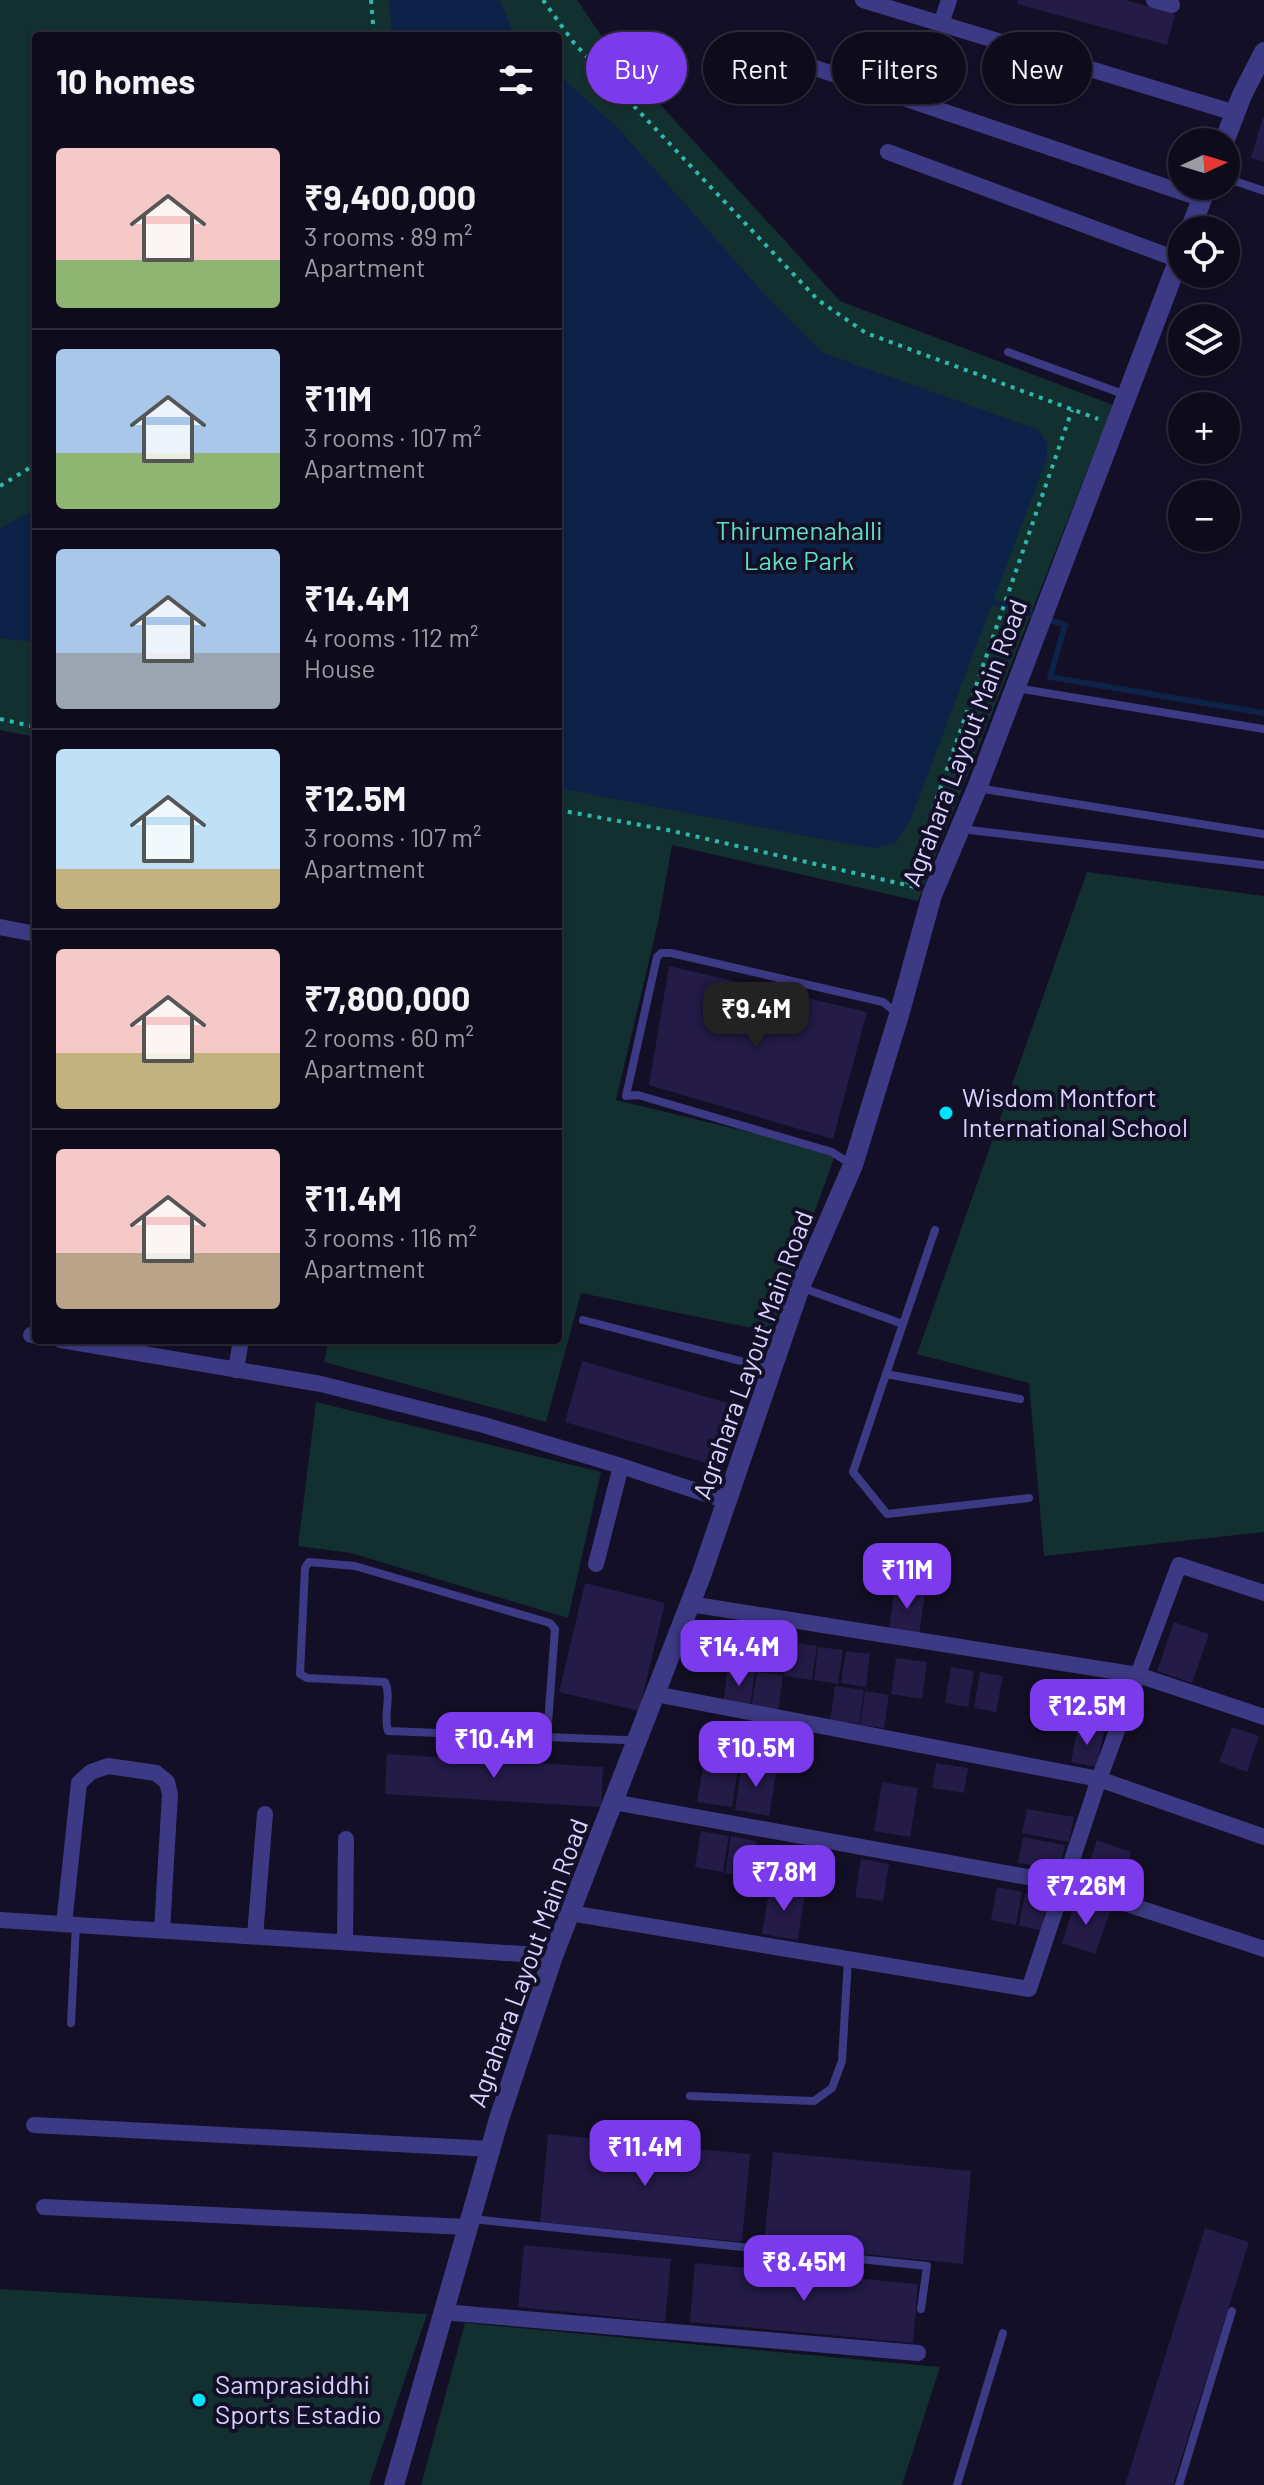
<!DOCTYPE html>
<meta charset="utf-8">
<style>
body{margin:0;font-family:Barlow,sans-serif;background:#171425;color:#f1f3f6;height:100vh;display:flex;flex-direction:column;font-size:30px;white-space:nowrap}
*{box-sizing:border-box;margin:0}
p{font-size:26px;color:#9b9ba3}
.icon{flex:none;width:44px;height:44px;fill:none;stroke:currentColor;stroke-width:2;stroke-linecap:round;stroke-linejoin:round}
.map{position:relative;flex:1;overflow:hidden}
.panel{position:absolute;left:32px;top:32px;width:530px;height:1312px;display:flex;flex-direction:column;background:#0e0b1c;border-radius:8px;box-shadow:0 2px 6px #0004,0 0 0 2px #2e2b3b}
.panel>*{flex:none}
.banner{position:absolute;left:586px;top:32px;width:558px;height:72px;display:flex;gap:16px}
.needle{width:52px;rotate:86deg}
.tools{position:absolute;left:1168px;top:128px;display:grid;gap:16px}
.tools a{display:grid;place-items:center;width:72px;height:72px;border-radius:50%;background:#0e0b1c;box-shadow:0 2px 6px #0004,0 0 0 2px #2e2b3b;font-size:40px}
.price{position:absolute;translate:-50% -68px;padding:0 18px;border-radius:16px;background:#7c3aed;color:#fff;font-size:26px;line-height:52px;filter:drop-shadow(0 2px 4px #0008)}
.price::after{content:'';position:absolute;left:50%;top:48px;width:24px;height:18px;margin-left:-12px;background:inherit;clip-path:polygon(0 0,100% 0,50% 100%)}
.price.selected{background:#222;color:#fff}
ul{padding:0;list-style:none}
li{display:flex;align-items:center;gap:24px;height:200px;padding:0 24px}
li+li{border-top:2px solid #2e2b3b}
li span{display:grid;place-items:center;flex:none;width:224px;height:160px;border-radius:8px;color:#555}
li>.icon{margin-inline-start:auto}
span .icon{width:96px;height:96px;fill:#fffc;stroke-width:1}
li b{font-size:34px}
h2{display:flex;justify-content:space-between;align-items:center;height:96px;padding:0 24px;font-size:34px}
.chip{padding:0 28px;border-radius:36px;background:#0e0b1c;box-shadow:0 2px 6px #0004,0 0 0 2px #2e2b3b;font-size:28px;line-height:72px}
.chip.selected{background:#7c3aed;color:#fff}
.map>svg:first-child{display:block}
.green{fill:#12302f}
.water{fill:#0c2248}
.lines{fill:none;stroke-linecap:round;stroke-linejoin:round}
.stream{stroke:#0c2248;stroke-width:6}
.building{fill:#241b47}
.path{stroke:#2fb8b0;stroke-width:4;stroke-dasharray:4 6;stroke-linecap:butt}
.service{stroke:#3d3a85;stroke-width:8}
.minor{stroke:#3d3a85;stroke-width:16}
.tertiary{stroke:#3d3a85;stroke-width:20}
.poi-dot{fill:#00e5ff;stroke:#130f26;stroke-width:3}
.labels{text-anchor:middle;stroke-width:8;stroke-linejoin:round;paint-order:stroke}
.park-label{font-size:26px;fill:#5fe0c0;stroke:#130f26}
.street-label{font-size:26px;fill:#d9d4ff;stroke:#130f26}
.poi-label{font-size:26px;fill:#d9d4ff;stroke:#130f26;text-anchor:start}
</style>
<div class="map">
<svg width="1264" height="2485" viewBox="0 0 1264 2485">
<rect width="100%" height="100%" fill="#130f26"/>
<path class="green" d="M0,0H577L614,54L840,301L1113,405L918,901L672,845L658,923L616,1100L836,1153L771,1332L581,1293L546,1422L324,1362L329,1340H558V36H36V737L0,730Z
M1087,872L1264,896V1532L1044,1556L1029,1383L917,1354Z
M316,1402L601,1472L568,1618L351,1553L298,1546Z
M0,2289L427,2314L369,2485H0Z
M465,2323L940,2367L902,2485H421Z"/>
<path class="water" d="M389,0H500L512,30L518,36H392Z
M558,74L618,128L764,294L823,353L1039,430L1047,444V458L910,821L896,842L876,848L848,844L558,788Z
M36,509V642L0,638V528Z"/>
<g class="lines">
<path class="stream" d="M993,602L1065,625L1050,677L1264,713"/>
</g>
<path class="building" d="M1018,0H1125L1175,14L1167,45L1017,4Z
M1263,117H1264V162L1251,158Z
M669,966L867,1012L833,1139L649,1085Z
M582,1361L738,1406L720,1467L565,1422Z
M585,1583L665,1603L639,1711L559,1692Z
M895,1587L925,1592L919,1635L889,1630Z
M1174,1622L1209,1634L1192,1683L1157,1671Z
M702,1625L737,1630L732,1664L697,1659Z
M739,1630L763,1633L758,1668L735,1664Z
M789,1642L817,1646L812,1680L784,1676Z
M818,1647L843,1650L838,1684L814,1680Z
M846,1651L870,1654L866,1687L841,1683Z
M896,1658L927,1662L922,1699L891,1694Z
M728,1667L755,1671L750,1709L723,1705Z
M951,1667L974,1671L968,1707L945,1703Z
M757,1672L783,1675L778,1713L751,1709Z
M980,1672L1003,1676L996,1712L974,1708Z
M835,1686L864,1690L859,1724L830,1720Z
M865,1691L889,1695L884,1728L860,1725Z
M1078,1726L1104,1732L1096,1767L1071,1762Z
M1232,1727L1259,1736L1247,1772L1219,1762Z
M387,1754L603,1767L601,1807L385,1794Z
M705,1756L739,1762L732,1807L697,1802Z
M742,1763L777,1769L769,1816L735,1810Z
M936,1763L968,1768L964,1793L932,1788Z
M882,1782L918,1788L910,1837L874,1831Z
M1027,1809L1074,1817L1069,1842L1022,1833Z
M701,1831L729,1836L723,1872L695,1867Z
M731,1836L757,1841L751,1877L725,1873Z
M1023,1837L1065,1845L1060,1870L1018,1863Z
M1097,1840L1131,1852L1120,1885L1086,1873Z
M809,1852L835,1856L830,1891L803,1887Z
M861,1859L889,1864L883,1901L855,1897Z
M770,1886L805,1892L798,1940L762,1934Z
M997,1887L1022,1892L1016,1925L991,1920Z
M1025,1893L1048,1898L1041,1930L1019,1926Z
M1076,1900L1110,1912L1095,1954L1062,1943Z
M548,2134L750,2154L742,2242L540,2222Z
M773,2152L971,2171L963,2264L764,2244Z
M1205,2228L1249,2242L1173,2485H1125Z
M524,2245L671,2259L665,2322L518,2307Z
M695,2263L918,2284L913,2343L690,2322Z"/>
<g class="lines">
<path class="path" d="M371,0L374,36
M543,0L574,43L818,300L866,333L1098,419
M0,486L36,464
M0,719L36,727
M558,810L668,830L915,887
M907,884L1072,410"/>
<path class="service" d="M1226,178L1264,191
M1008,352L1126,395
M1016,688L1264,729
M977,788L1264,834
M961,829L1264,865
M852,1165L832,1152L638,1095L626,1096L657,957L661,953H671L883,1002L899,1015
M800,1287L903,1324L886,1374L1020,1399
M583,1320L771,1369
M903,1324L935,1230
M886,1374L853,1472L887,1514L1029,1498
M547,1737L555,1629L550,1623L355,1566L309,1562L305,1568L300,1674L307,1678L385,1682C392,1697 383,1715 388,1731L624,1740H635
M71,2023L76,1925
M690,2096L814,2101L832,2088L842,2061L848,1959
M472,2219L927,2266L921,2309
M957,2485L1003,2333
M1179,2485L1232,2311"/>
<path class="minor" d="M863,0L1235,113
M1154,0L1172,5
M941,24L949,0
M756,48L1202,199
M888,152L1179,260
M0,927L36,934
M31,1335L36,1336
M61,1340L321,1384L484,1425L621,1466
M236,1370L241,1340
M596,1564L621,1466L727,1501
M690,1604L1138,1675L1264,1717
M655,1694L1099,1779L1264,1837
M613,1802L1066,1884L1264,1949
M570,1913L1029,1989L1099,1779L1179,1565L1264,1593
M0,1920L553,1956
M64,1924L79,1783L91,1772L108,1766L156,1773L167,1782L170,1794L162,1930
M255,1936L265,1814
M345,1942L346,1839
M34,2125L491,2149
M44,2207L468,2227
M443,2312L918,2353"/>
<path class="tertiary" d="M1224,142L1242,95L1264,52
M1190,230L1207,186
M394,2485L499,2119L553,1956L702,1573L800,1287L853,1165L899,1015L932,895L977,788L1182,251"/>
</g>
<g class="poi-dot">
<circle cx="946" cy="1113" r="8"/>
<circle cx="199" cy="2400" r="8"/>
</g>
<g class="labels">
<g class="park-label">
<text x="799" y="540">Thirumenahalli<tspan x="799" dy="30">Lake Park</tspan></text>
</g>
<g class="street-label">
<text transform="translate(965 743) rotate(-69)" y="9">Agrahara Layout Main Road</text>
<text transform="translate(753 1355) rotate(-70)" y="9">Agrahara Layout Main Road</text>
<text transform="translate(528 1963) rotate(-70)" y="9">Agrahara Layout Main Road</text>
</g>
<g class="poi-label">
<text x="962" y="1107">Wisdom Montfort<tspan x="962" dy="30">International School</tspan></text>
<text x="215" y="2394">Samprasiddhi<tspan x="215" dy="30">Sports Estadio</tspan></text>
</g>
</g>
</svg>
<div class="tools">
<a><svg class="needle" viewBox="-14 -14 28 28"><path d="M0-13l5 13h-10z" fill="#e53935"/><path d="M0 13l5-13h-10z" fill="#9b9ba3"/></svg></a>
<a><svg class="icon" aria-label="locate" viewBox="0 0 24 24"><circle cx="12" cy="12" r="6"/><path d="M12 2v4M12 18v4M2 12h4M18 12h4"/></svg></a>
<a><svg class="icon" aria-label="layers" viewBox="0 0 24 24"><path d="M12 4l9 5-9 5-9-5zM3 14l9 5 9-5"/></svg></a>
<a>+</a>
<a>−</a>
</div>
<b class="price selected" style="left:756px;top:1050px">₹9.4M</b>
<b class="price" style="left:907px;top:1611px">₹11M</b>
<b class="price" style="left:739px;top:1688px">₹14.4M</b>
<b class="price" style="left:1087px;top:1747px">₹12.5M</b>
<b class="price" style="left:494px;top:1780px">₹10.4M</b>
<b class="price" style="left:756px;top:1789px">₹10.5M</b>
<b class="price" style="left:784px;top:1913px">₹7.8M</b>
<b class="price" style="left:1086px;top:1927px">₹7.26M</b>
<b class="price" style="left:645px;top:2188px">₹11.4M</b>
<b class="price" style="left:804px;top:2303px">₹8.45M</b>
<div class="banner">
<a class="chip selected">Buy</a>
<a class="chip">Rent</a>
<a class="chip">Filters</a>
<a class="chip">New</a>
</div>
<section class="panel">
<h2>10 homes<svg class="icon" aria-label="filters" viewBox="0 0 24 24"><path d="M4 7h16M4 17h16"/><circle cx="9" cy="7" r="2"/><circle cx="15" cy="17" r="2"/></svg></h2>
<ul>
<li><span style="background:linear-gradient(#f6c9c9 70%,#8fb573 0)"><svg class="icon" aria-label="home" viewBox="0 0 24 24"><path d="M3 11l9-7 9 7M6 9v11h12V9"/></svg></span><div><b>₹9,400,000</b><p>3 rooms · 89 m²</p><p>Apartment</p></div></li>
<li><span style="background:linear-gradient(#a9c7e8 65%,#8fb573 0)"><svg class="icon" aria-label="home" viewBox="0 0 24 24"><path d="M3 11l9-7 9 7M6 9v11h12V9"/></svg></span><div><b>₹11M</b><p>3 rooms · 107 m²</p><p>Apartment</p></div></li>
<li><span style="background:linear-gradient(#a9c7e8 65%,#9aa5b1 0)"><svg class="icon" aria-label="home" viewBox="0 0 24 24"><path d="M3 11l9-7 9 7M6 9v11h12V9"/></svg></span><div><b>₹14.4M</b><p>4 rooms · 112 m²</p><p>House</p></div></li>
<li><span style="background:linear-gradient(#bfe0f5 75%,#c2b280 0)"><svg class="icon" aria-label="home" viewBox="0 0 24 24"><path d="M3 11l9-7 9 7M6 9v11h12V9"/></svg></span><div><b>₹12.5M</b><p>3 rooms · 107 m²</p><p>Apartment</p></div></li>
<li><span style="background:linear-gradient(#f6c9c9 65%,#c2b280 0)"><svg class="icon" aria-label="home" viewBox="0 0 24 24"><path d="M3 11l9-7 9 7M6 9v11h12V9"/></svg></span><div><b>₹7,800,000</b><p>2 rooms · 60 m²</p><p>Apartment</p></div></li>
<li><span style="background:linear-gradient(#f6c9c9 65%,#b9a48a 0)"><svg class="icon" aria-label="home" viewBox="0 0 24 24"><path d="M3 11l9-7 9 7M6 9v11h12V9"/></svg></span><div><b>₹11.4M</b><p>3 rooms · 116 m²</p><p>Apartment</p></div></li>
</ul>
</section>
</div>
